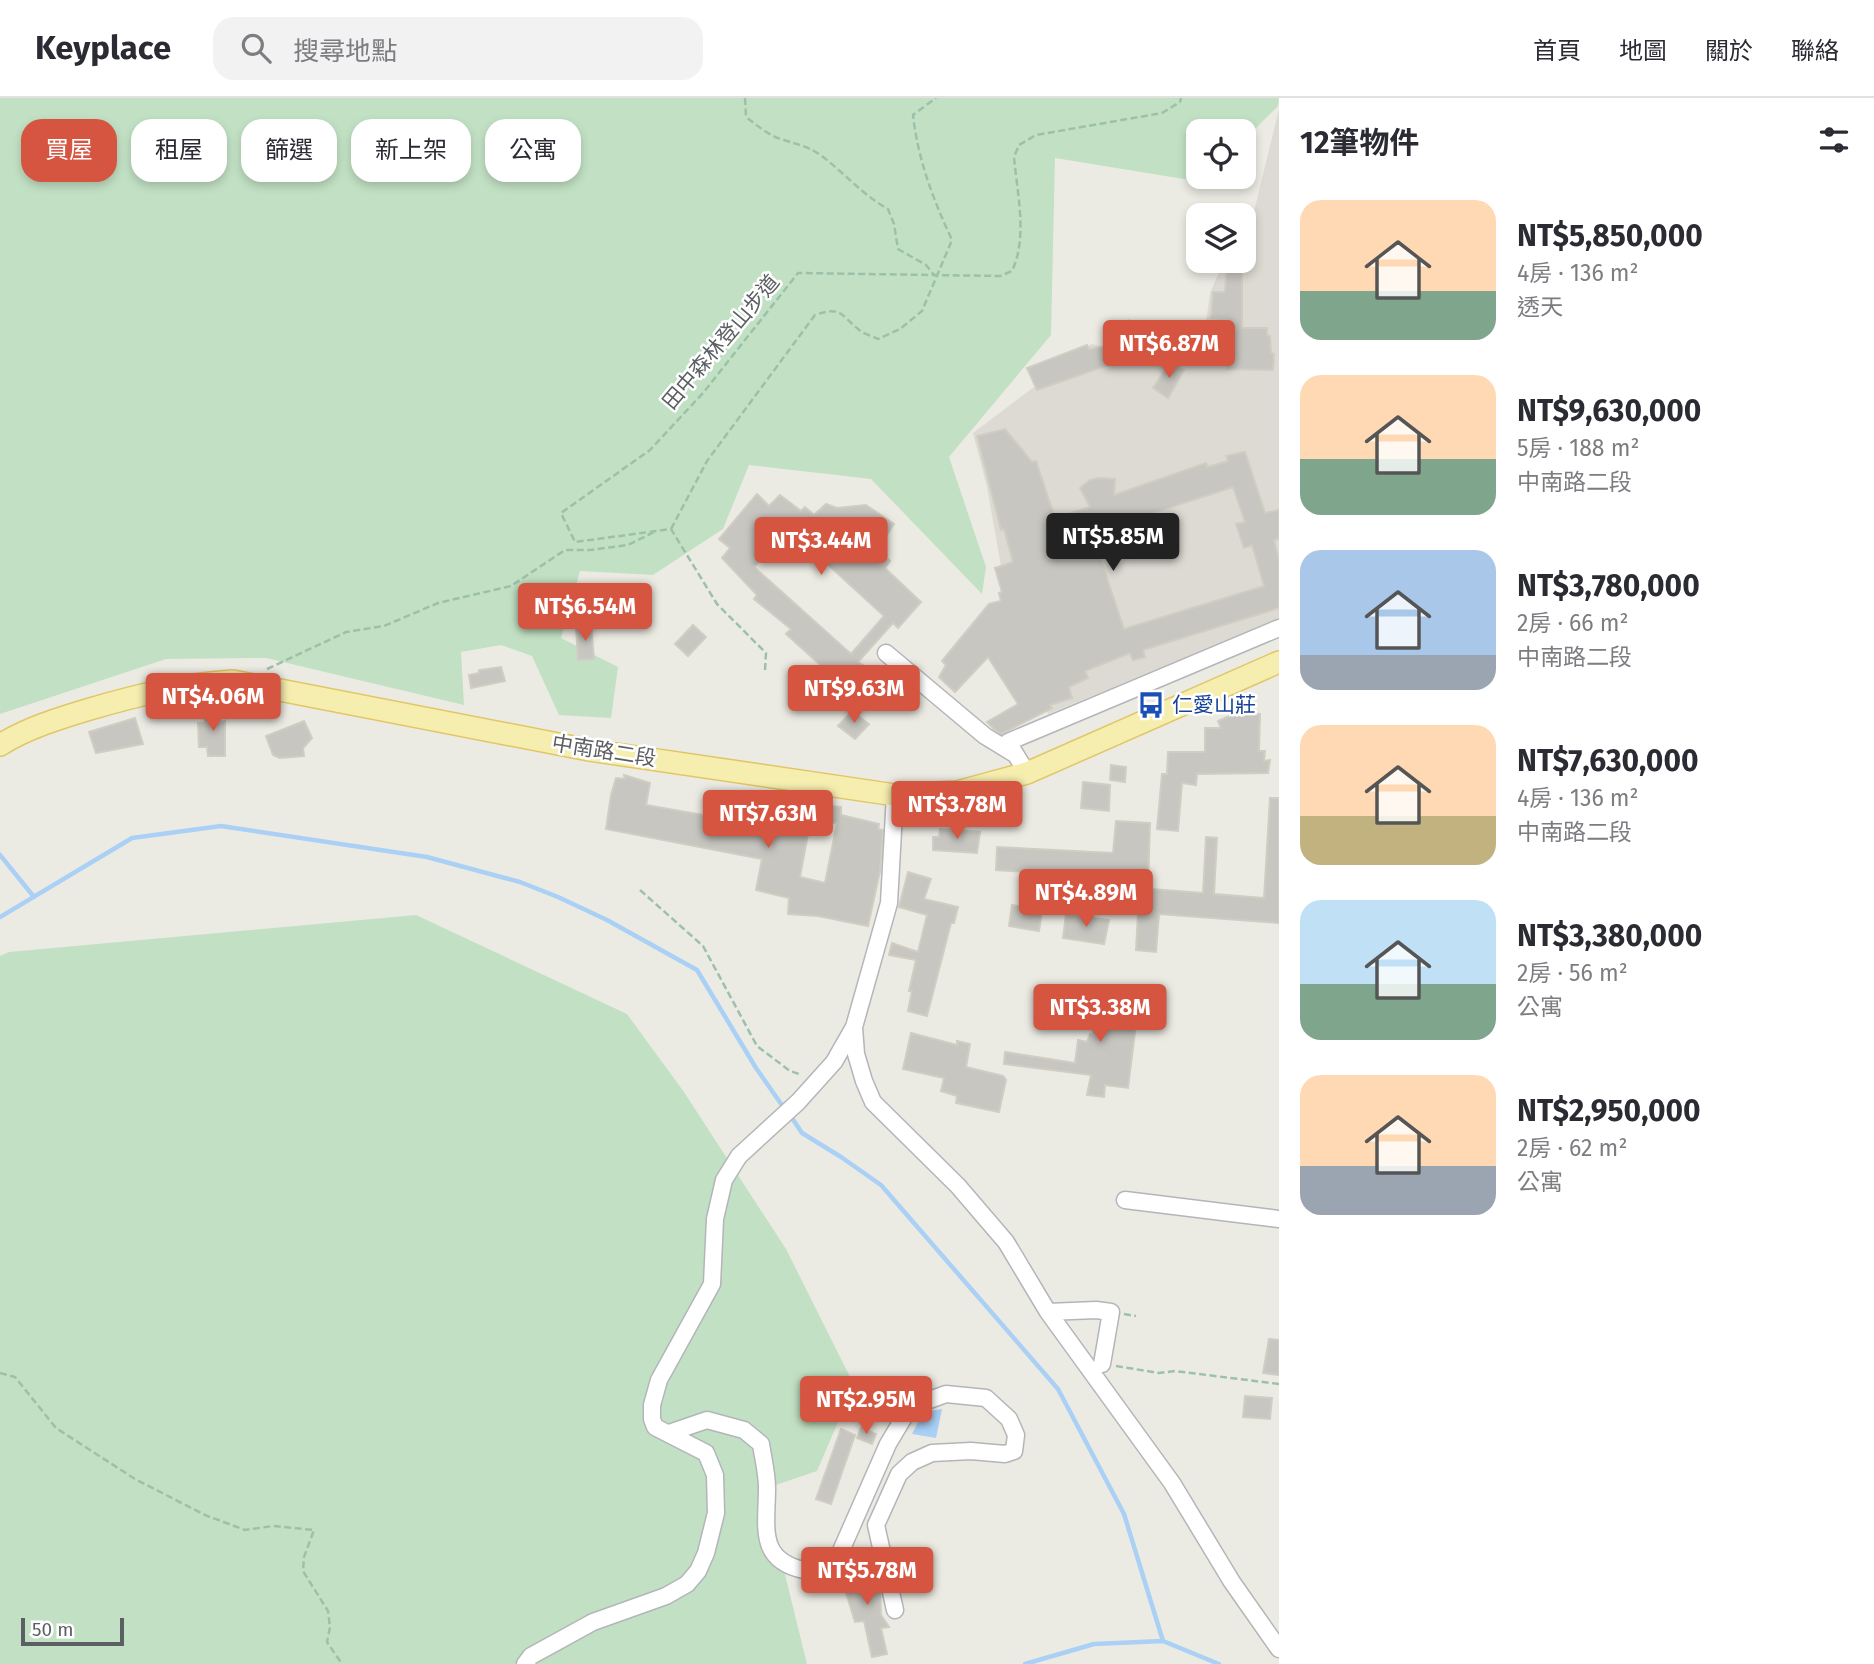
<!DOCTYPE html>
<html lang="zh-TW">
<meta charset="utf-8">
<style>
body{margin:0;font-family:"Fira Sans","Noto Sans TC",sans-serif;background:#f2f2f3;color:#2b2b33;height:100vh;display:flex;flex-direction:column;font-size:26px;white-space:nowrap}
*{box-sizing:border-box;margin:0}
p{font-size:23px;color:#7c7c81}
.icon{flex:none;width:38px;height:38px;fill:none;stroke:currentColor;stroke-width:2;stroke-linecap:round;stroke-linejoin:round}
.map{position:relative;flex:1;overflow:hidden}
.panel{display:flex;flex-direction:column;background:#fff;width:595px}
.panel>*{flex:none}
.hud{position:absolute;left:21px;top:21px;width:665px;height:63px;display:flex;gap:14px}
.controls{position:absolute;left:1186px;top:21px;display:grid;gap:14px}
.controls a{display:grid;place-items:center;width:70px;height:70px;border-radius:14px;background:#fff;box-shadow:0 4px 10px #0003;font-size:35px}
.scale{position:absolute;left:21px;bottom:18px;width:103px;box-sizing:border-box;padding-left:7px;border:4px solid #5b5e62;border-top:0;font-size:19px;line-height:24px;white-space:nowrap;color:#5b5e62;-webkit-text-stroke:5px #fff;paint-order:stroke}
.price{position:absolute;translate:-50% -60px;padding:0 16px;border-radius:7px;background:#d55540;color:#fff;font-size:23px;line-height:46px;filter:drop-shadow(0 2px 4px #0008)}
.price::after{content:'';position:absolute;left:50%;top:42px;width:21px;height:16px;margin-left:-10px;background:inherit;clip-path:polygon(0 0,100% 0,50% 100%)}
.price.active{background:#222;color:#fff}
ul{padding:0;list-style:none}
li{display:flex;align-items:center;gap:21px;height:175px;padding:0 21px}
li span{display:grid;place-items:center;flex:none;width:196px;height:140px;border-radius:21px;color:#555}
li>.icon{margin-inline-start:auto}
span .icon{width:84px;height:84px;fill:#fffc;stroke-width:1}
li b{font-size:30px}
h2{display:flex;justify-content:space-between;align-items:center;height:84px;padding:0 21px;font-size:30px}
.chip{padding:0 24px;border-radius:21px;background:#fff;box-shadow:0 4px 10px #0003;font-size:24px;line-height:63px}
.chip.active{background:#d55540;color:#fff}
header{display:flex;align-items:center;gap:42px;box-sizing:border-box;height:98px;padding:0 35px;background:#fff;border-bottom:2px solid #e1e1e2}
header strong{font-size:33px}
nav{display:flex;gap:38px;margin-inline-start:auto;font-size:24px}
.search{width:490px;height:63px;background:#f2f2f3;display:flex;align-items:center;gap:18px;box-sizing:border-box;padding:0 24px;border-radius:21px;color:#7c7c81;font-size:26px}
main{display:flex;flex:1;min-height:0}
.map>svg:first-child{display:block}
.education{fill:#dcdad2}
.green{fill:#c2e1c4}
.water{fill:#aad0f5}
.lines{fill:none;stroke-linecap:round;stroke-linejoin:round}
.stream{stroke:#aad0f5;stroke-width:4.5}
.building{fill:#c8c6c0;stroke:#d0cdc2;stroke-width:2;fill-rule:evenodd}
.minor-casing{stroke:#b3b5b9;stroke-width:19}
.major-casing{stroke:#e1c667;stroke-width:24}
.path{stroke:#9cc1a9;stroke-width:2.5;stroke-dasharray:7 3.5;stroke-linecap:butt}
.minor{stroke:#fff;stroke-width:16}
.major{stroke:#f5eeaf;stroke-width:21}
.labels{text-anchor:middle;stroke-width:5;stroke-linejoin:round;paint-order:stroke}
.street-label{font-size:21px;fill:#5b5e62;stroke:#fff}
.transit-label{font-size:21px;fill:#164399;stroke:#fff;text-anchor:start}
</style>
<header>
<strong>Keyplace</strong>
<div class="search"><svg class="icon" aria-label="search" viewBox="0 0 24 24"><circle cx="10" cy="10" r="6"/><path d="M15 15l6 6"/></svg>搜尋地點</div>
<nav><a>首頁</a><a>地圖</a><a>關於</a><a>聯絡</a></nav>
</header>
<main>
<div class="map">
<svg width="1279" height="1566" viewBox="0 0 1279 1566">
<rect width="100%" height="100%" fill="#ecebe3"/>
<path class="education" d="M1279,11V521L1048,616L1010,519L987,389L973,335L1091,246L1102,248L1116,244L1128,221L1203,247L1210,195L1224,163H1244V129L1250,130Z"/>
<path class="green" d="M0,0H1279L1278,8L1244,42V33H1199V79H1207L1202,84L1055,60L1051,237L949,359L986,469L982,496L871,381L749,367L723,431L653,477L580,473L561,540L618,569L611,620L559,617L532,558L501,547L461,554L464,607L266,560L166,561L0,616Z
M416,817L627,916L684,994L786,1151L854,1287L817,1373L764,1391L807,1566H0V858L9,854Z"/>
<path class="water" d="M942,1311L936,1340L912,1336C921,1319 922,1313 942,1311Z"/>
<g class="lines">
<path class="stream" d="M0,757L34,799
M0,819L132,740L221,728L427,759L520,784L558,799L607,822L697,872L756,970L784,1010
M790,1017L802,1035L841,1059L881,1087L1058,1291L1124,1416L1163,1543
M1025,1566L1094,1546L1163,1543L1219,1566"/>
</g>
<path class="building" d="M1227,169H1242V230H1267V237L1270,238L1271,255L1274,256L1273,272L1227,271V221L1211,220L1213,194H1225Z
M1129,226L1145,233L1135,257L1132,260L1123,265L1105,268L1037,292L1027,270L1087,247L1089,251L1113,248L1120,244Z
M1170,264L1184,272L1168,300L1153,290Z
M1005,331L1032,364L1036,363L1055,420L1090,409L1080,390L1090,382L1099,380L1115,381L1114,397L1206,365L1207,369L1228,363L1226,358L1245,354L1265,415L1279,412V441L1274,442L1279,462V510L1143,552L1145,559L1133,562L1130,555L1085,573L1088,580L1069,589L1072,600L1050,607L1052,610L1001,636L994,631L987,624L1018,606L988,559L955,594L939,579L946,567L942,563L989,506L1001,503L999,495L1002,494L995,470L1013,464L1004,431L1001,432L977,338ZM1233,389L1245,424L1236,426L1244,450L1252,447L1264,488L1124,531L1092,435Z
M757,396L769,408L780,397L801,413L805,409L814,417L826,406L837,410L866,407L894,426L878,450L890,463L885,470L921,504L898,530L893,525L858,564L864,568L847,585L840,580L838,583L786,536L791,531L754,501L757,497L722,460L730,450L719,441ZM789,431L884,518L851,556L754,469Z
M591,527L594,561L578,562L576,528Z
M693,527L706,539L688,558L675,546Z
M501,569L505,583L471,590L469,577L479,575V572Z
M204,609L219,610V624L225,623V658H208L207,649H199L198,625H205Z
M852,613L869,626L855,641L838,628Z
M1236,615L1260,616L1259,653H1265L1264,663L1270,662L1268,675L1197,676L1196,687L1182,685L1178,733L1157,731L1162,676H1167L1168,654H1205V630H1221L1218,623Z
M135,620L143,646L96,655L89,634Z
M304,623L312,640L303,650L304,658L280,660L273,657L266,638Z
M1111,667L1126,669L1125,684L1110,682Z
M624,677L650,685L646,707L743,724L746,698L769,701L764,728L808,736L800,779L825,785L837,725L819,723L820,707L841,709V717L879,726L878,731L883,732L880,773L868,828L818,818L788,816L789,800L756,792L762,761L606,731L611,697L616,680L625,681Z
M1083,684L1110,687L1109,713L1081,710Z
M1270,700H1279V825L1159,816L1156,854L1136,852L1138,815L1104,814L1108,779L996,772L997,749L1113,755L1116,723L1150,725L1148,788H1151V791L1203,795L1206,739L1217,740L1214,796L1264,800Z
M940,731L980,734L977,755L933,752V739H939Z
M908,774L931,781L924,801L958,809L954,825H951L927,918L908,913L912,893H909L916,862L889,857L892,845L918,854L927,817L899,809Z
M1012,807L1042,812L1039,833L1009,828Z
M1066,816L1109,822L1104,846L1063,840Z
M1098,888L1140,894L1128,990L1105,987L1104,999L1087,997L1091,977L1004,966L1005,954L1075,965L1078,942L1087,944L1090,936L1093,937Z
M911,935L957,947V943L970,946L966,969L1003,978L1006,982L999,1014L956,1005L957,998L941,993L944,980L903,971Z
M1269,1241L1279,1242V1277L1263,1275Z
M1245,1298L1272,1300L1270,1321L1243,1319Z
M861,1330L876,1336L872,1346L857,1340Z
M841,1331L855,1337L831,1406L816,1401Z
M868,1461L866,1472L871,1485L877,1487L880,1492L881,1517L889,1529L881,1530L887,1556L872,1559L864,1523L855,1524L843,1485L850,1483L849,1473Z"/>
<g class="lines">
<defs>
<path id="minor" d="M886,555L985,638L1016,657
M1027,675L1008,644L1279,530
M854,929L856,956L864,983L873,1004L958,1088L1006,1144L1048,1214L1172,1385L1232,1484L1279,1551
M1125,1102L1279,1121
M1048,1214L1096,1212L1111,1214L1102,1266
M669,1335L707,1322L744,1332L761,1346C763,1360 767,1375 767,1390C767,1428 757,1462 804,1472C822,1476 831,1469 840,1455L888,1346L910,1309L946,1296L986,1300L1009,1321L1016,1337L1014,1353L1005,1356L971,1353L932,1355L912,1364L899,1376L876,1427L895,1512
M525,1566L531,1558L593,1524L666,1498L687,1486L698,1473L706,1455L716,1415L715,1377L706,1355L655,1329L652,1321V1307L659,1282L712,1186L715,1121L724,1082L739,1058L798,1004L834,964L854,929L889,805L895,697"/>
<path id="major" d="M0,647C27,630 60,620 90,611C138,597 183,586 233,583L589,652L895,697L957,694L1027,675L1279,564"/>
</defs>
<use href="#minor" class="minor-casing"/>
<use href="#major" class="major-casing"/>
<path class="path" d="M745,0L746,19C758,28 769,38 784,42C798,47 805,47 819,56C844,74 861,96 888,111L894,126L898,151L926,167L935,178
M671,431L707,363L815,217C841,208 840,216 858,231C863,236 872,238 878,241L900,231L922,213L952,142C933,101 918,62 913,17L936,0
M267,571L346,534L384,528L438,505L511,488L565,452H590L628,447L654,434
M765,572L766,555L717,506L671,431L575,444L561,415L650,352L703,295L798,175L1000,178L1012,173C1028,139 1017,95 1014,59L1019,47L1036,37L1162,15L1180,4L1181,0
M640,792L703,848L757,948L790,973L802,977
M1124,1216L1136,1218
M1116,1268L1159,1275L1175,1273L1279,1286
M0,1275L15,1279L56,1330L135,1381L205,1417L245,1432L273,1428L314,1432L304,1459L303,1473L328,1513L330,1529L327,1544L342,1566"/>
<use href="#minor" class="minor"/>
<use href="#major" class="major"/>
</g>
<defs>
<symbol id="bus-bare" viewBox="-9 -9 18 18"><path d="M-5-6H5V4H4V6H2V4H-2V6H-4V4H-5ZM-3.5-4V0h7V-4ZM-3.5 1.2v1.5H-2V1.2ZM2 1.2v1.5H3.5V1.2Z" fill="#1a4fb4" stroke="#fff" stroke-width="2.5" paint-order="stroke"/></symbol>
</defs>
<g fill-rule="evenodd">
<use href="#bus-bare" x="1132" y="588" width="38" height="38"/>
</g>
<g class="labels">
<g class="street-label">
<text transform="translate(721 244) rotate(-50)" y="7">田中森林登山步道</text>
<text transform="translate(604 653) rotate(9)" y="7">中南路二段</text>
</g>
<g class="transit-label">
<text x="1172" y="614">仁愛山莊</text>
</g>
</g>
</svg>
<div class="controls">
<a><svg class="icon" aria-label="locate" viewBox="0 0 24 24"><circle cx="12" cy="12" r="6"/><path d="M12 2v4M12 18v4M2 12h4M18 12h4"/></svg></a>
<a><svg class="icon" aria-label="layers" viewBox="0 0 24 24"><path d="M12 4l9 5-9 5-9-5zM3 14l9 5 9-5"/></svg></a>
</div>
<div class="scale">50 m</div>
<b class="price" style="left:1169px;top:282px">NT$6.87M</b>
<b class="price active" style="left:1113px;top:475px">NT$5.85M</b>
<b class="price" style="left:821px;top:479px">NT$3.44M</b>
<b class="price" style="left:585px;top:545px">NT$6.54M</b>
<b class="price" style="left:854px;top:627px">NT$9.63M</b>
<b class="price" style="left:213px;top:635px">NT$4.06M</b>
<b class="price" style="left:957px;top:743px">NT$3.78M</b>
<b class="price" style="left:768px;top:752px">NT$7.63M</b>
<b class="price" style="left:1086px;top:831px">NT$4.89M</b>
<b class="price" style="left:1100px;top:946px">NT$3.38M</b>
<b class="price" style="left:866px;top:1338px">NT$2.95M</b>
<b class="price" style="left:867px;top:1509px">NT$5.78M</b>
<div class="hud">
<a class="chip active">買屋</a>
<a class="chip">租屋</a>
<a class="chip">篩選</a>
<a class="chip">新上架</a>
<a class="chip">公寓</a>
</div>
</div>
<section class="panel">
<h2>12筆物件<svg class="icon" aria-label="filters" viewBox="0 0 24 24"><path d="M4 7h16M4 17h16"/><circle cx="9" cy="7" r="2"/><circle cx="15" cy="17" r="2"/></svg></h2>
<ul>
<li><span style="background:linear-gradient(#ffd9b3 65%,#7fa58c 0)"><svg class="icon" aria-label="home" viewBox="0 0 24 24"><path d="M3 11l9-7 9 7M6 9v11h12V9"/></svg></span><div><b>NT$5,850,000</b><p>4房 · 136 m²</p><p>透天</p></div></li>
<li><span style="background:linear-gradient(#ffd9b3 60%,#7fa58c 0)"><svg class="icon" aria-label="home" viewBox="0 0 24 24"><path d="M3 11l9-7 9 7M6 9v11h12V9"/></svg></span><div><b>NT$9,630,000</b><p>5房 · 188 m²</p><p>中南路二段</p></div></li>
<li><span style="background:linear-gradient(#a9c7e8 75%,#9aa5b1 0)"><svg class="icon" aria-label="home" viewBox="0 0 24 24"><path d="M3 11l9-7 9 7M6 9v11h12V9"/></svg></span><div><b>NT$3,780,000</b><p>2房 · 66 m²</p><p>中南路二段</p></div></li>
<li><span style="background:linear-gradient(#ffd9b3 65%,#c2b280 0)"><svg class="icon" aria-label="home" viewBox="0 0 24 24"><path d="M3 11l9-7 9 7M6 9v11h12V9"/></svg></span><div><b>NT$7,630,000</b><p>4房 · 136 m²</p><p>中南路二段</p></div></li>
<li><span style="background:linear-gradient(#bfe0f5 60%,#7fa58c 0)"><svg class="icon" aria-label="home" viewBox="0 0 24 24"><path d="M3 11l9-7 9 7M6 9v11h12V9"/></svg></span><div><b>NT$3,380,000</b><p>2房 · 56 m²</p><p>公寓</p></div></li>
<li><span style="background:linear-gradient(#ffd9b3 65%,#9aa5b1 0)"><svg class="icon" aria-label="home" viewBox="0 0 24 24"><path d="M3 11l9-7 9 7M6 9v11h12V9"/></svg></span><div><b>NT$2,950,000</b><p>2房 · 62 m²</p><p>公寓</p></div></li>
</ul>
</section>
</main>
